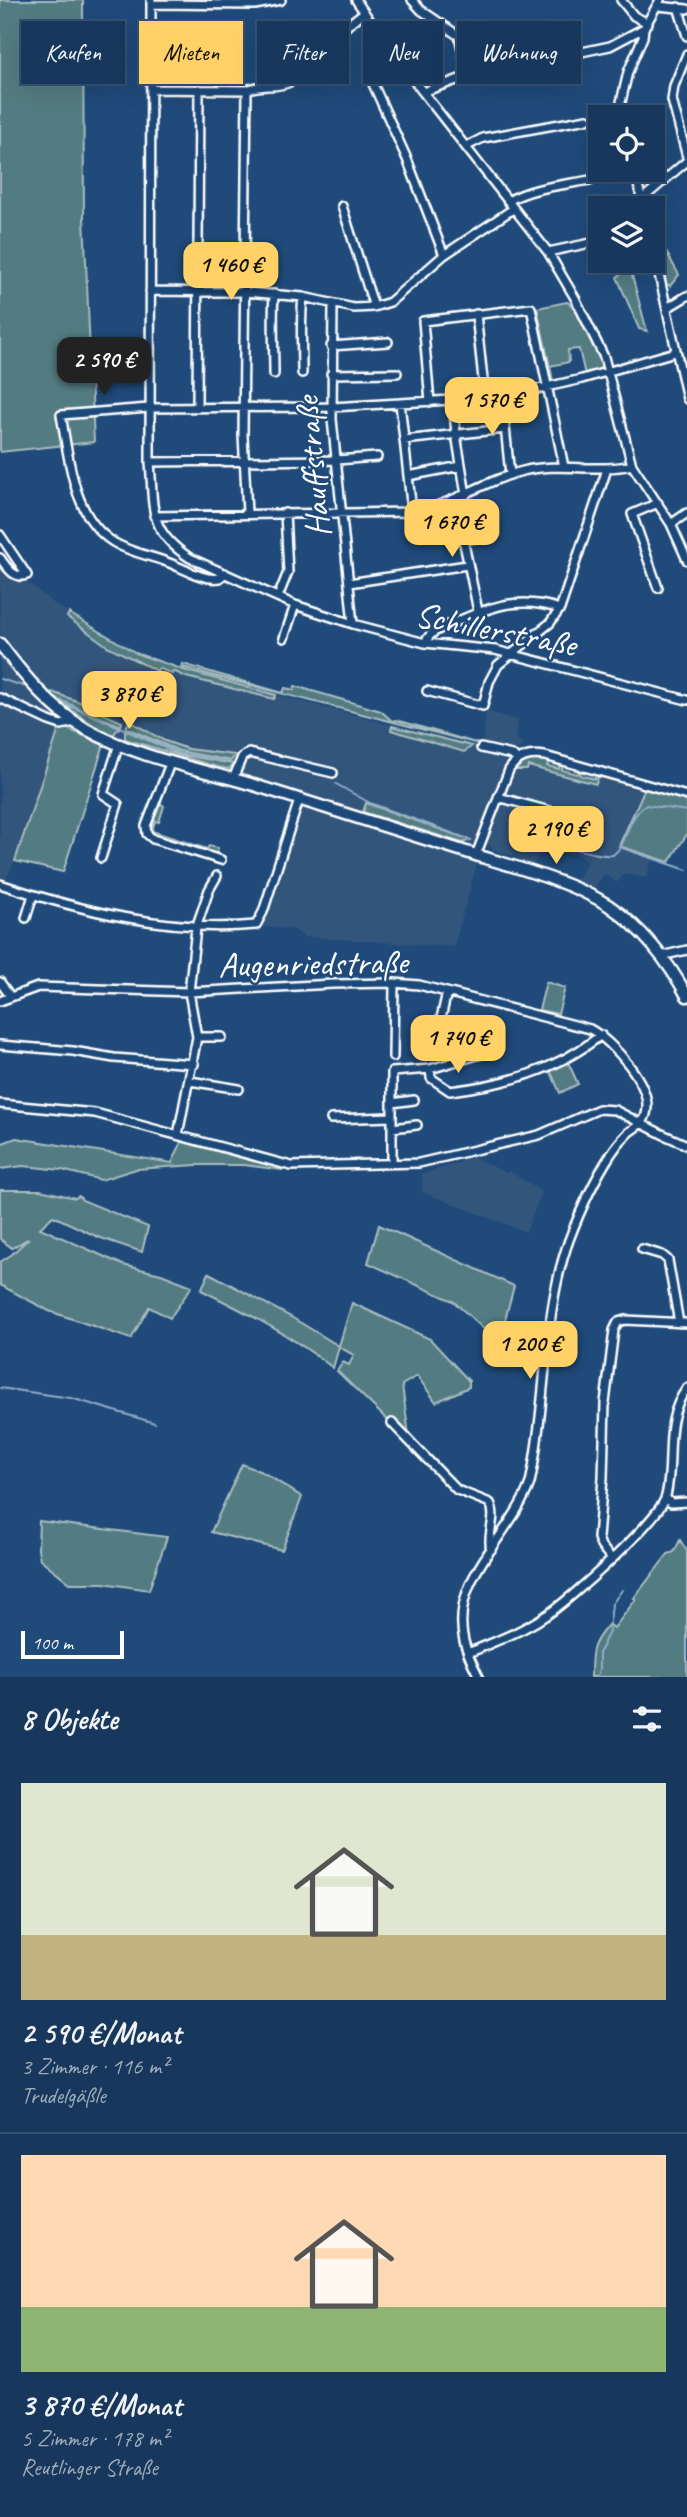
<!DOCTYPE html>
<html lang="de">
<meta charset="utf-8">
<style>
body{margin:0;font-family:Caveat,sans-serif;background:#244365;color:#f1f3f6;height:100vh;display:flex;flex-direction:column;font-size:26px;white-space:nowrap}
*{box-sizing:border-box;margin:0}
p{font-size:23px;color:#9eacbb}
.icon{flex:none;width:38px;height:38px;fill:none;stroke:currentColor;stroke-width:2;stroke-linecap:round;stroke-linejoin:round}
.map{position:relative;height:1677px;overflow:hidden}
.details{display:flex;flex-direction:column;background:#17385c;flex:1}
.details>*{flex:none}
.top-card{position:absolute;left:21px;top:21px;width:646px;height:63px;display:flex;gap:14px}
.tools{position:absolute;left:588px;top:105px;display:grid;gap:14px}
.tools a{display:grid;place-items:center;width:77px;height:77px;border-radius:0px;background:#17385c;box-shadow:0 7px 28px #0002,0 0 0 2px #365272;font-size:35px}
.scale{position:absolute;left:21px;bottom:18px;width:103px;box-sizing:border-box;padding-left:7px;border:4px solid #fff;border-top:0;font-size:19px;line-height:24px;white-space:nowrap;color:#fff;-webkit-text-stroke:5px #1f4a7a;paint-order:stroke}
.price{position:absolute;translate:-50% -60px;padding:0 16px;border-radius:14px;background:#ffd166;color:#111;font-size:23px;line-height:46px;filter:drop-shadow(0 2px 4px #0008)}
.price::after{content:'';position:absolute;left:50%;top:42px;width:21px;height:16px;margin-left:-10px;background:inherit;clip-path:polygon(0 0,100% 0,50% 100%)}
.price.selected{background:#222;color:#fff}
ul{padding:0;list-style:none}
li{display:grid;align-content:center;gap:14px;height:371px;padding:0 21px}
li+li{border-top:2px solid #365272}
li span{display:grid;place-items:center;height:217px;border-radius:0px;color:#555}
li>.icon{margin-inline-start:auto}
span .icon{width:126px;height:126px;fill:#fffc;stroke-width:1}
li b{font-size:30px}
h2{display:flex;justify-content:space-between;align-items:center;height:84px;padding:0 21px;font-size:30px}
.chip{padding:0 24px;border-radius:0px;background:#17385c;box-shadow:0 7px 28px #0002,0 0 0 2px #365272;font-size:24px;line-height:63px}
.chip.selected{background:#ffd166;color:#111}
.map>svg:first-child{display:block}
.built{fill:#31547b}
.green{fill:#537b82;stroke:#a9bdc0;stroke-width:2}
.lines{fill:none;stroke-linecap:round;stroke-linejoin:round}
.stream{stroke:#91adc8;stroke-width:2}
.minor-casing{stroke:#fff;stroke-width:12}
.major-casing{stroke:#fff;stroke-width:15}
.minor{stroke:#1f4a7a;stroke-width:7}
.major{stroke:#1f4a7a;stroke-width:10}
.labels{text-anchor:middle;stroke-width:5;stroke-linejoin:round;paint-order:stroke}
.street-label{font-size:35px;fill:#fff;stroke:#1f4a7a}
</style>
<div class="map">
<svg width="687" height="1677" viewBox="0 0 687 1677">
<rect width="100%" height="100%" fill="#1f4a7a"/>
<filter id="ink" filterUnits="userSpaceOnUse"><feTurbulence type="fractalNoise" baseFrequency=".0143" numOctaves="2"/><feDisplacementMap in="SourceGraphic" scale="14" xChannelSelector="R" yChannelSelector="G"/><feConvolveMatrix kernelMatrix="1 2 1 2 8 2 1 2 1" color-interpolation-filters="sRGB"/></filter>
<g filter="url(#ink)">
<path class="built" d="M0,562L16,580L31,585L56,605L128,649L187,671L482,749L486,711L518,720L515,736L523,746L511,752L521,763L530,759H540L645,788L619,845L653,856L646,878L624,874L617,883L605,874L592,890L575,883L587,862L576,854L543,849L532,866L516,857L493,850L488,843L477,863L454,947L304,937L293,929L262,927L300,802L104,744L60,727L15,861L5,881L0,879Z
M466,1157L477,1159L507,1173L509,1171L542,1192L526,1232L422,1192V1174L460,1162Z"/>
<path class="green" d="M0,0H83L84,217L94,442L0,452Z
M658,237L679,275L670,286L666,283Z
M630,268L647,331L639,329L617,277Z
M567,302C580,308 601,353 602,368L600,371L585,375L579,349L568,350L569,362L550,366L553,381L537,308Z
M69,613L138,654L187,671L276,695L274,699L186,677L173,671L172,674L159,668L157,671L107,646L67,617Z
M183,664L283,693L285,688L294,690L295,686L381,711L392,721L397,720L479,744L214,676L182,667Z
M52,692L99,709V712L122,722L121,726L57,699L50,694Z
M60,702L120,727L113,735L95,726Z
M129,721L165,741L188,749L235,755L231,761L179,751L126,728Z
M60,726L104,744L63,872L15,861Z
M392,726L472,746L464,752L391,730Z
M125,730L179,754L233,764L229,769L217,767L125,739Z
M535,759L549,761L547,766L559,769L560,764L563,765L562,770L577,774L581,770L580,775L595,779L596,774L599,775L596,784L528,766L527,770H514L525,761Z
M645,788L687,800V834L669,862L619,846Z
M158,801L164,806L159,822L155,821L152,831L207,849L209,846L218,848L216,855L153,835L150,826Z
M366,803L470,840L463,843L363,812Z
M546,982L565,988L558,1014L539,1010Z
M568,1062L578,1084L560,1093L550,1070Z
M16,1138L172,1163L182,1141L286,1168L282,1170L244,1165H197L136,1169L101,1180L62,1170L23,1166L0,1169V1144Z
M0,1190H40L75,1198L79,1196L82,1200L148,1227L142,1252L98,1237L53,1216L40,1228L123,1265L161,1274L192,1286L170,1318L149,1307L131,1339L49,1311L0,1285V1262L11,1255L29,1238L12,1248L0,1239Z
M379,1225L514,1286L502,1331L496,1340L453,1301L368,1263Z
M209,1273L291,1317L339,1346L352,1303L430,1339L469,1381V1387L436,1402L417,1376L402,1385L410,1442L337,1371L343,1362L349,1365L354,1355L339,1347L333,1368C292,1336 248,1313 201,1290Z
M242,1464L264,1473L302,1497L282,1550L211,1532Z
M39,1521L167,1537L149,1590L103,1583H70L40,1559L38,1549Z
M680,1540L687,1551V1677H591C591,1651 591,1644 609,1624L614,1628L636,1599L634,1598L668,1554L674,1552Z"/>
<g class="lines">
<path class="stream" d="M0,679L30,688
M51,697L179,753L230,762
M336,784L370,803L471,840
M558,847C577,846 593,857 613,855C629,843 625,819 646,805L687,811
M622,848L687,870
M0,1388L71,1398L155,1423
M597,1677L599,1669V1652L609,1632L612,1604L622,1590"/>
<defs>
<path id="minor" d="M151,0L150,462C154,507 147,530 190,558L295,605L353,624L425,643L495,650L687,700
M356,0L390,50L548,252L575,298L604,357L632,465L671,524L687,560
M412,0L421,10L459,36L468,76
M621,0L634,16L648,23
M151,4L255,5L281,0
M658,6L687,9
M678,7L687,36
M687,54L674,86L672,100L687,157
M395,56L382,69L373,84L407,159L444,255
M151,89L247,90C261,83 276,89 290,82C312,71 326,48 342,31C348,24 356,19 363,13
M423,92L468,76L610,46L644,28
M623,117L621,102L628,72L643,37L644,28L660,0
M467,146L483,138L587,119
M635,170L643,208
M641,200L687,161
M508,201C534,186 567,185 595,179
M342,206L374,307
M653,248L687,399
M548,252L600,241
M150,291L245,292L303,297L354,308L374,307L390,302L444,255L513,209
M333,304L332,419L353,624
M667,308L687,296
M476,314L485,398
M331,346L388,342
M302,373C302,347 300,323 303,297
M274,374C274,347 272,321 274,294
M331,374L397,373
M502,397L510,475
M453,400L456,434L466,495
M430,402L423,321L531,308L564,467
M400,403L412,512
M197,408L199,89
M404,440L505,429
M150,462L336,460L377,457
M408,476L461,466
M455,500L478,611
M247,513L243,435L247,90
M154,516L412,512C452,506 484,480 523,471C559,462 596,473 632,465
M671,524L687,513
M0,535L27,575C14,580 7,567 0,558
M463,540L495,534
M225,573L220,578C202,581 182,567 164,561C147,555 129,552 113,542C72,516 69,457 61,415L149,408L332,407L502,397L582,379L675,352
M349,583L467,565
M658,588L632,514L658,503
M278,597L288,572L285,513
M284,638L295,605
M425,643C430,631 440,629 451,624C490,607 518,595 560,609
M427,691L483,706L489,682L498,665L550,623L560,609L607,469
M0,698L49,721L61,725L75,722
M481,748L512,755L517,760
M171,761L146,826L147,834L153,839L221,860
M233,779L242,757L249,753L333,773
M498,797L579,819
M476,855L509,770C518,756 530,754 545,756L687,796
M101,858L118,804L103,794L119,744
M0,884C81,911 170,933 256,925L263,912L299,800
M26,918L33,895
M661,956L687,950
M0,982L10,996
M0,1001L38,987L189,992L333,984L394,983L419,985L590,1029C612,1041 654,1086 646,1114C644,1124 635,1127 628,1133C622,1139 616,1146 611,1154C594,1180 580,1211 569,1240C542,1314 547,1406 530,1483C511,1537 449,1578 464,1641C467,1654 473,1665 479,1677
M197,1037H222
M0,1045L73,1051L114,1058L194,1064
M434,1049L447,992
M393,1057L394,983
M430,1069L481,1054
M190,1081L239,1089
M392,1103L414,1100
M0,1104L95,1113L291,1166L419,1163L539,1135L599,1109L615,1110L662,1134L687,1145
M331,1119L391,1117
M392,1128L417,1125
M178,1135L197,1037L189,992L196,928L209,890L217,876
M392,1162V1072L430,1069L431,1078L450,1091C506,1084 556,1071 601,1035
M642,1249L662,1255L668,1260L679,1323
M392,1423L457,1490L490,1503C498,1518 486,1534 491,1550
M666,1499L671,1503L687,1502
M611,1558L601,1546L598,1538L603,1478L605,1403L614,1330L618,1322L625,1320L687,1323
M468,1653C494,1642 521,1632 545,1616C568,1602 660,1519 666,1496C675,1459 662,1422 687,1388"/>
<path id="major" d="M0,644C24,676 51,709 86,729C138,758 201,769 257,786C331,809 405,832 479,856C519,868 573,883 608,905C641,927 669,962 687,996"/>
</defs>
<use href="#minor" class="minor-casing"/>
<use href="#major" class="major-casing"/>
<use href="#minor" class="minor"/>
<use href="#major" class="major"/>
</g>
</g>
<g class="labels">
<g class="street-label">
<text transform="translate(312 467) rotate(-95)" y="12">Hauffstraße</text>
<text transform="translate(496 629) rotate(11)" y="12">Schillerstraße</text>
<text transform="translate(313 963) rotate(-1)" y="12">Augenriedstraße</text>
</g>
</g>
</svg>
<div class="tools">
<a><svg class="icon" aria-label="locate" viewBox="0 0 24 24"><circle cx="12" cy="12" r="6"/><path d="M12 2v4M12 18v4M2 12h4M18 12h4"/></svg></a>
<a><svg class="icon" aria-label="layers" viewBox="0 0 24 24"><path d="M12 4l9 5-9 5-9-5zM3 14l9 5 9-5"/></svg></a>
</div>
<div class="scale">100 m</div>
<b class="price" style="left:231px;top:302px">1 460 €</b>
<b class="price selected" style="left:104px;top:397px">2 590 €</b>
<b class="price" style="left:492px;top:437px">1 570 €</b>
<b class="price" style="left:452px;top:559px">1 670 €</b>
<b class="price" style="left:129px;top:731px">3 870 €</b>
<b class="price" style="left:556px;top:866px">2 190 €</b>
<b class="price" style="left:458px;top:1075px">1 740 €</b>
<b class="price" style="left:530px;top:1381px">1 200 €</b>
<div class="top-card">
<a class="chip">Kaufen</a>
<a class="chip selected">Mieten</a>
<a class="chip">Filter</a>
<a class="chip">Neu</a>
<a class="chip">Wohnung</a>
</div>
</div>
<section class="details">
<h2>8 Objekte<svg class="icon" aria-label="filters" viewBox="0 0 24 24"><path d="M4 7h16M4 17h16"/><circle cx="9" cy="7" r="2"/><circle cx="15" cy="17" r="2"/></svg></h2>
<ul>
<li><span style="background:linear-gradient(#dfe7d0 70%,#c2b280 0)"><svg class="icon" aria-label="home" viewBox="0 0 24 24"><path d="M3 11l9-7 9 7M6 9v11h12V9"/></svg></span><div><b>2 590 €/Monat</b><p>3 Zimmer · 116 m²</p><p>Trudelgäßle</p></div></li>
<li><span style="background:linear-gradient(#ffd9b3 70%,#8fb573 0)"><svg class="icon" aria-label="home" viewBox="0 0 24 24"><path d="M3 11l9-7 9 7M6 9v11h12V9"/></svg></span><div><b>3 870 €/Monat</b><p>5 Zimmer · 178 m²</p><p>Reutlinger Straße</p></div></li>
</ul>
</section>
